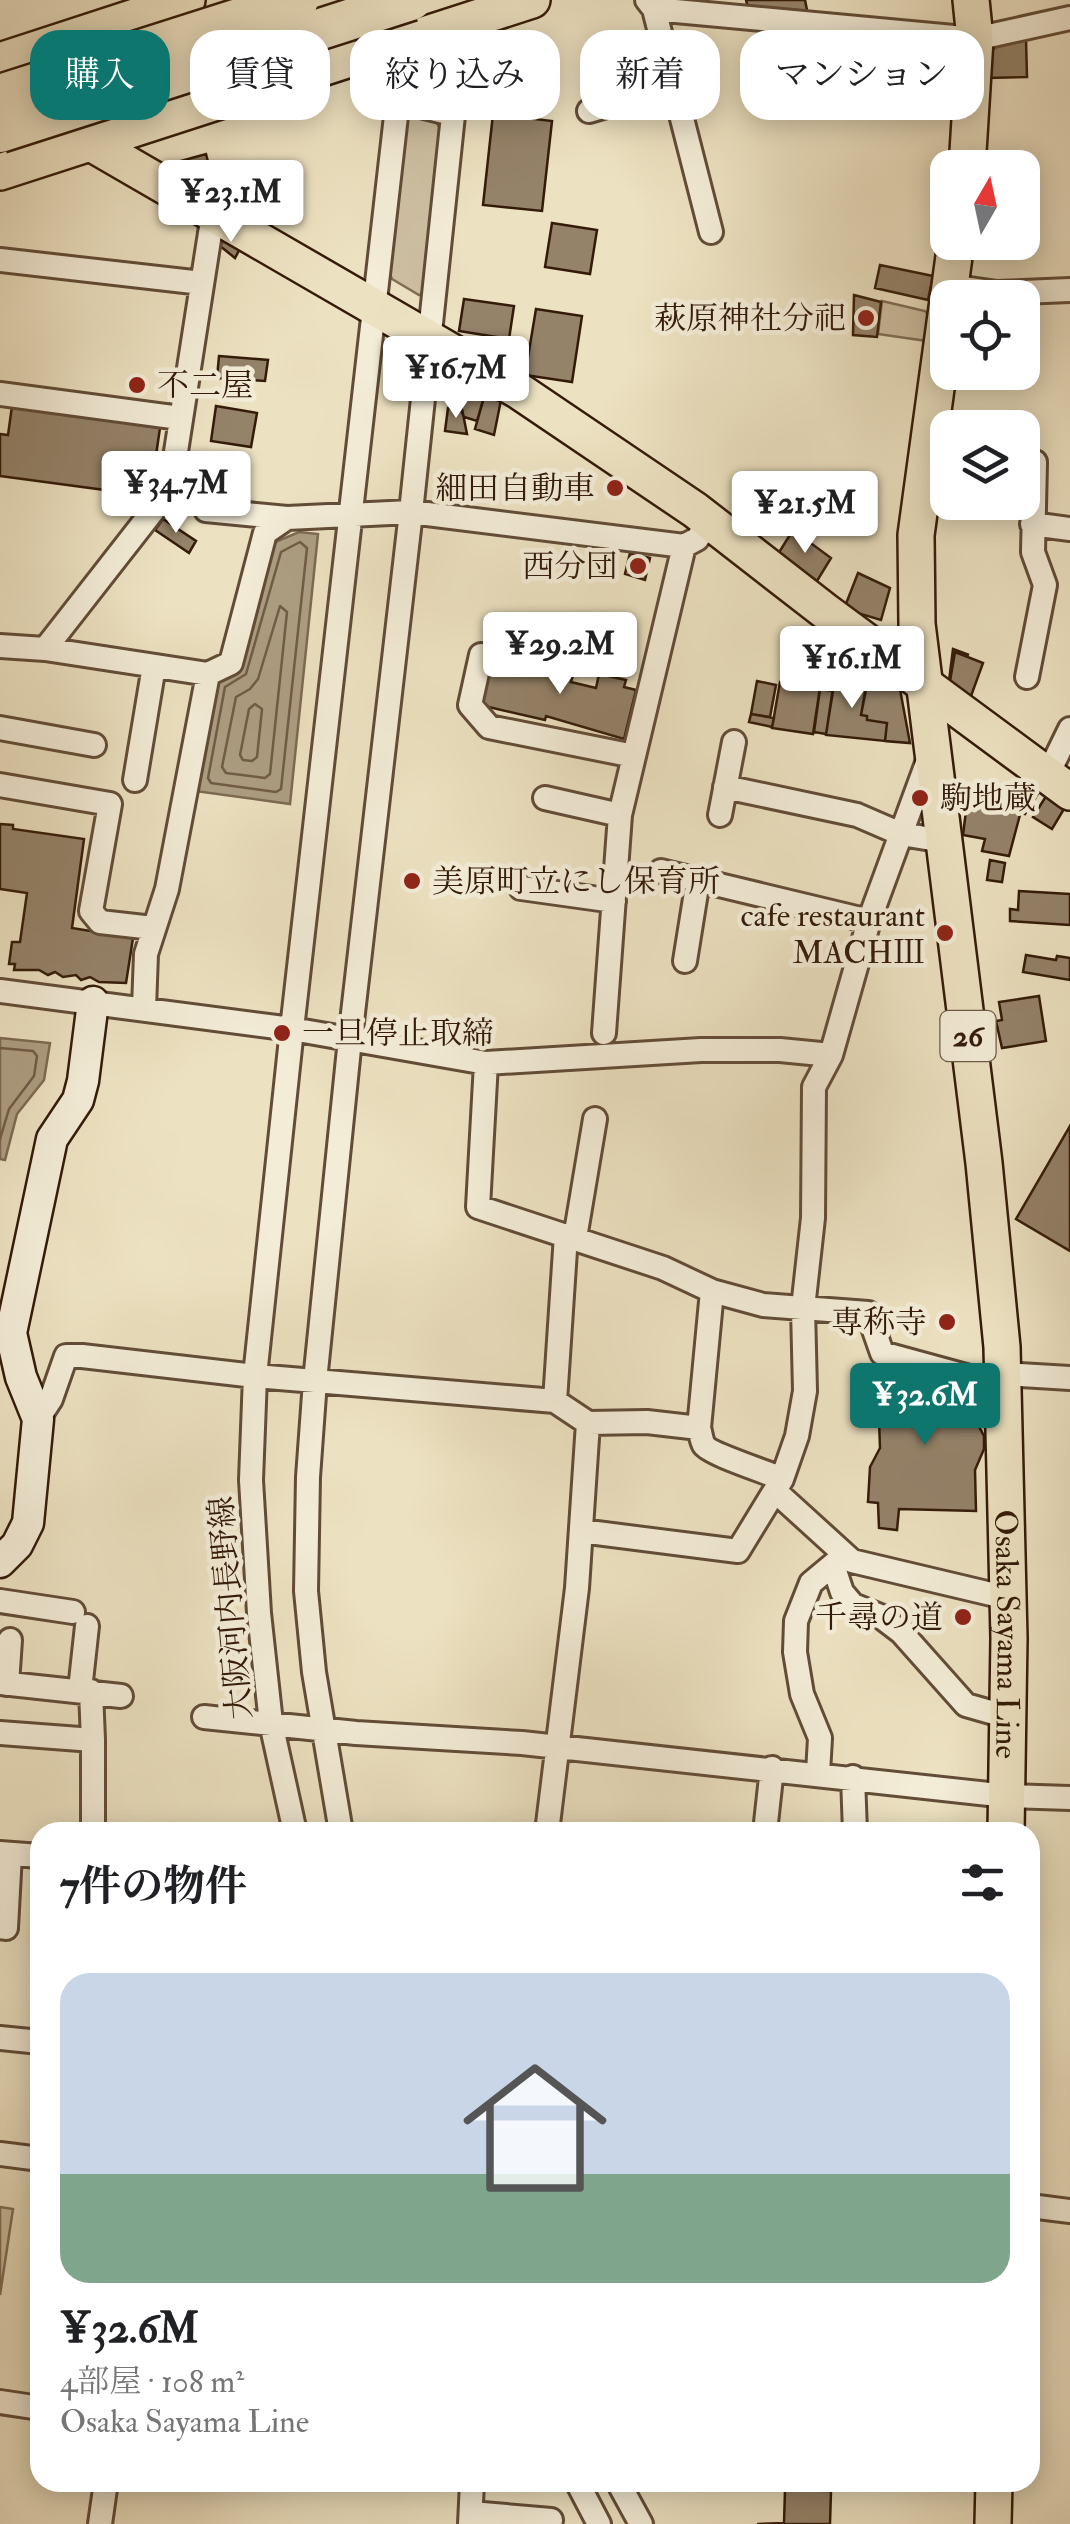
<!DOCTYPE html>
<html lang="ja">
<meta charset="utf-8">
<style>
body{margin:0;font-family:"IM FELL Double Pica","Noto Serif JP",serif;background:#f2f2f2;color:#202124;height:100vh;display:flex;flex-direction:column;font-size:38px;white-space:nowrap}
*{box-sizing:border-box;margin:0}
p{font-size:32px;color:#757577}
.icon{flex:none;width:55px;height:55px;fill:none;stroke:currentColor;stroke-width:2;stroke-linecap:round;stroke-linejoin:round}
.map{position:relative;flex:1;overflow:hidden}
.drawer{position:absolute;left:30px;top:1822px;width:1010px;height:670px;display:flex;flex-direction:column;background:#fff;border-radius:30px;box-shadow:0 5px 25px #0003}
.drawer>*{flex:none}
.guide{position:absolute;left:30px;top:30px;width:1010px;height:90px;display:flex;gap:20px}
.needle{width:65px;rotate:9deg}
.buttons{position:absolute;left:930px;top:150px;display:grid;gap:20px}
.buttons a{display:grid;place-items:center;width:110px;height:110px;border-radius:20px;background:#fff;box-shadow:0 5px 25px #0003;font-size:50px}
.price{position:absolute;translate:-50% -85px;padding:0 22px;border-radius:10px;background:#fff;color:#222;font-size:32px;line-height:65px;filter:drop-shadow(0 2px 5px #0008)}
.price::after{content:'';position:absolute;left:50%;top:60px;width:30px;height:22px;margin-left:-15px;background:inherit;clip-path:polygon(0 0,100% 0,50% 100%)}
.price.active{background:#0f766e;color:#fff}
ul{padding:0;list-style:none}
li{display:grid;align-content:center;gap:20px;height:530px;padding:0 30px}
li+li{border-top:2px solid #e0e0e0}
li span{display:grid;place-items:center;height:310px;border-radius:30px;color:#555}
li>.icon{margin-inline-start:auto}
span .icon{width:180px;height:180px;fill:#fffc;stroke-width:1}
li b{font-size:42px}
h2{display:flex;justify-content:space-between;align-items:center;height:120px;padding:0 30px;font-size:42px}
.tag{padding:0 35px;border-radius:30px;background:#fff;box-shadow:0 5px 25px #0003;font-size:35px;line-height:90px}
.tag.active{background:#0f766e;color:#fff}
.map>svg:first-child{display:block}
.green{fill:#cdbfa2;stroke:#806d56;stroke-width:2.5}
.water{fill:#ad9e82;stroke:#7d6a52;stroke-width:2.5}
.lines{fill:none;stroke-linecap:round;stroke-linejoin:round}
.shore{stroke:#705c46;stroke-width:2.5}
.building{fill:#948269;stroke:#341b09;stroke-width:2.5}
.street-casing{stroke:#624c37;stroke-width:28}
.secondary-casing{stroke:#341b09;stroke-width:35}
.primary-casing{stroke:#341b09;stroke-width:40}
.street{stroke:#f3ecd7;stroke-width:22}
.secondary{stroke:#f3ecd7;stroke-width:30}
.primary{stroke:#ece1c1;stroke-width:35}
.highway-bridge-casing{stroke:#341b09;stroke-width:45;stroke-linecap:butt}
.highway-bridge{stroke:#ece1c1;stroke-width:40}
.poi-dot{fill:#8f2418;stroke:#f3ecd7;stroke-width:4}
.labels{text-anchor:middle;stroke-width:9;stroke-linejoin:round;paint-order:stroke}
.shield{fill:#f3ecd7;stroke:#6d5a47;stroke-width:2.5}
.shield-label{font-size:30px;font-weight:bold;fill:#341b09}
.poi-label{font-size:32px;fill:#341b09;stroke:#f3ecd7;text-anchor:end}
.street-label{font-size:32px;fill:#341b09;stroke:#f3ecd7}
</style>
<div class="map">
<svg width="1070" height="2524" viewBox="0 0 1070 2524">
<rect width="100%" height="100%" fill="#ece1c1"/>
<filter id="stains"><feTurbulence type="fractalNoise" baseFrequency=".002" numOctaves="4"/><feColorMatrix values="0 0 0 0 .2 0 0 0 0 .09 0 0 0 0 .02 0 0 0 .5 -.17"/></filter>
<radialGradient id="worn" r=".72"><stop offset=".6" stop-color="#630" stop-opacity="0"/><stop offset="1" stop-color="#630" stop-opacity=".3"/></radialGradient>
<path class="green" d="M414,113L433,118L442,131L425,292L419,295L392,279L387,267L407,117Z
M882,301L925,311L930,317L927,341L878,334Z
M0,2207L13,2209L0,2295Z"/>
<path class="water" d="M299,532L318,534L290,804L195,791L217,678L273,543Z
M0,1038L50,1043L44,1080L17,1114L5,1160L0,1159Z"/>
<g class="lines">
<path class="shore" d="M300,542L307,548L281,789L276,792L211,783L208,778L225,687L246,674L281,552Z
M280,606L287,612L270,774L265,778L226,773L222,767L236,697L250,689L258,679Z
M255,704L262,709L257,757L252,761L243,760L240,755L249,709Z
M0,1048L33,1051L37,1056L34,1076L9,1109L0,1139"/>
</g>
<path class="building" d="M746,0H805L808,15L748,7Z
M1026,39L1027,77L987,78V57L998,44Z
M493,114L552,121L542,211L483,205Z
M206,154L208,162L198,165L192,186L169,170L170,164Z
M552,223L597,230L590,274L545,267Z
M227,234L243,243L235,258L220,246Z
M880,265L933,276L928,300L875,288Z
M854,295L881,302L877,337L853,335Z
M464,299L514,306L509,339L459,331Z
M536,309L582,316L572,382L525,375Z
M219,356L268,360L265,381L217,378Z
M453,366L487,386L477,421L464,417L451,386Z
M487,387L502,395L494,435L475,429Z
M12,406L160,428L150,496L0,476V434L8,435Z
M216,406L257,413L251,447L211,441Z
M448,408L462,409L467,434L445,431Z
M163,519L196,541L189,553L155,530Z
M793,530L831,558L817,581L778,554Z
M630,553L650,558L645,580L625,574Z
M858,573L890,588L881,620L844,609Z
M825,638L839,641L833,690L820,688Z
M839,641L870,664L868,679L837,675Z
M953,649L969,655L955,652L949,681Z
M955,652L983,663L971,696L949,687Z
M499,658L512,661L510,667L547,676L550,663L575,669L571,682L596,688L599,674L626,680L624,687L636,690L624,739L546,716L545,720L480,705L490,663L497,665Z
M870,664L899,684L910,743L885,741L887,723L867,720V716L861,715Z
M835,674L868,679L861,715L867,716V720L887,723L885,741L826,735Z
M791,680L821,681L813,734L772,728L780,682L790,684Z
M757,681L776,685L770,717L751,714Z
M820,689L833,691L826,734L814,732Z
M751,714L774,718L772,727L749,722Z
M1031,783L1041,789L1025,814L1015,807Z
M1048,793L1067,804L1052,829L1033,817Z
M968,795L997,801L996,806L1021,811L1009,856L982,851L985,839L963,835Z
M0,824L13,825V829L84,839L72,928L133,938L126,983L99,982L90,977L81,980L76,975L63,977L55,972L48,975L39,970H14L15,964H9L12,942H20L27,893L0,889Z
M990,860L1005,863L1002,882L987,880Z
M1019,891L1070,894V925L1010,921V909L1018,910Z
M1026,955L1056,960L1057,956L1070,958V980L1023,972Z
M1039,996L1046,1041L1002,1048L996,1021L1002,1020L999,1002Z
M1070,1126V1251L1016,1219Z
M912,1370L945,1381L944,1388H977L976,1421L984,1436V1449L975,1470L976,1511L899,1509L897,1530L879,1528L878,1503L868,1502L870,1467L880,1448L879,1420L886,1371Z
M785,2490L831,2491L830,2524H757L784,2523Z"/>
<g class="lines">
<defs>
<path id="street" d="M647,0L654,9L975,39L1070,18
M654,9L711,232
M589,111L672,87
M452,114L408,103L399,106L396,116L292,1029L486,1063L701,1050H780L831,1055L814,1087L813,1218L803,1308L805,1391L797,1436L782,1479L738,1551L581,1531
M0,260L202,283
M949,286L997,293L1070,290
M0,394L180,418
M206,510L287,518
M1032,524L1070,529
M0,646L45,649L208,674L231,663L265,533L287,518L411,512L684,546L697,539L710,522
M45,649L163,498L175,458L213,214
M481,655L470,705L489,727L634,756
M1027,677L1045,585L1033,552L1035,462
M0,728L94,745
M1047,776L1070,729
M135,780L154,666
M0,785L110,804L91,911L100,922L153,928
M725,787L857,815L901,834L944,841
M545,798L620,815
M720,815L734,742
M661,871L869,921
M521,888L614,901
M685,961L698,880
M0,991L292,1029L255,1376L251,1480L259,1613L271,1723L295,1832
M144,1008L146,954L167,889L208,674
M604,1033L620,815L684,546
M831,1055L869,921L930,755
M486,1063L478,1207L663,1268L712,1291L763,1305L868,1313L882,1353L977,1379L1003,1374L1070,1378
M575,1238L595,1119
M555,1401L566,1235
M38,1419L51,1399L66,1356H82L255,1376L555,1401L588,1423L577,1588L547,1832
M588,1423L647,1422L699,1428C701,1434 701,1440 704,1445C710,1454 767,1472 782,1479
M699,1428L712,1291
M775,1491L852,1561L1008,1598
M833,1565L842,1592L853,1605L880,1616L901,1632L966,1705L1008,1717
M0,1601L73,1612
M0,1683L121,1696
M7,1684L10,1640
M80,1690L87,1626
M91,1691L93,1740
M204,1717L356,1733L522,1743L1007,1796L1070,1798
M0,1733L93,1740V1832
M818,1773L820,1738L802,1694L795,1652L796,1621L811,1583L841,1558
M853,1777L855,1832
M341,1832L314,1672L306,1591L308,1477L315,1381L350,1039L411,512L463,21
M765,1832L772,1768
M0,1853L40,1856
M0,1927L6,1928L10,1854
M0,2038L40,2042
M0,2154L40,2159
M1030,2206L1070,2211
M0,2402L40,2408
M577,2482L599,2524
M618,2482L641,2524
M471,2513L551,2520
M100,2524L106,2482
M470,2524L472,2482"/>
<path id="secondary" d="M0,1562L17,1545L28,1523L38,1419L21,1377L11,1333L52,1139L78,1100L83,1081L93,1002"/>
<g id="primary">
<path d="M0,61L187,0"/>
<path d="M27,106L519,391L695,510L825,611L1070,792"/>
<path d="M967,168L975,39L971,0"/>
<path d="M0,172L532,0"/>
<path id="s1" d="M956,242L916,535L917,624L984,1163L1002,1347L1009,1638L1006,1832"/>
<path d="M993,2524L994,2482"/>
</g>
</defs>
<use href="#street" class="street-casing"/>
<use href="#secondary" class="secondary-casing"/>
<use href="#primary" class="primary-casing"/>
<use href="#street" class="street"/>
<use href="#secondary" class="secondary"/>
<use href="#primary" class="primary"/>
<defs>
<path id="highway-bridge" d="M0,95L298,0
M0,132L411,0"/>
</defs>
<use href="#highway-bridge" class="highway-bridge-casing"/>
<use href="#highway-bridge" class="highway-bridge"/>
</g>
<g class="poi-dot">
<circle cx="866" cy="318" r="10"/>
<circle cx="137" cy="385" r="10"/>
<circle cx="615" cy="488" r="10"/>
<circle cx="638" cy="566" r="10"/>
<circle cx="920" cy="798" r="10"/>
<circle cx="412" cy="881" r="10"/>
<circle cx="945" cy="933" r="10"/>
<circle cx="282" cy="1033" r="10"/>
<circle cx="947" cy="1322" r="10"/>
<circle cx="963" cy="1617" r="10"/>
</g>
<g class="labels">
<rect class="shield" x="940.5" y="1011" width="55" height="50" rx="8"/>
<g class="shield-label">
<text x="968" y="1046">26</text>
</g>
<g class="poi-label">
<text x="846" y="329">萩原神社分祀</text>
<text x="157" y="396" text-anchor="start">不二屋</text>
<text x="595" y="499">細田自動車</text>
<text x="618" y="577">西分団</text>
<text x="940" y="809" text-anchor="start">駒地蔵</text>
<text x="432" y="892" text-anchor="start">美原町立にし保育所</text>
<text x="925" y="926">cafe restaurant<tspan x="925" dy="37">MACHⅢ</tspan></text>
<text x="302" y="1044" text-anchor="start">一旦停止取締</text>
<text x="927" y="1333">専称寺</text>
<text x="943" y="1628">千尋の道</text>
</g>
<g class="street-label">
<text transform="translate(230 1608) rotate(-95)" y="11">大阪河内長野線</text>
<text dy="11" stroke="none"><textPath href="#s1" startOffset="1400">Osaka Sayama Line</textPath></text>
</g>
</g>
<rect width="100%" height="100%" filter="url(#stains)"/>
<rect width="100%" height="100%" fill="url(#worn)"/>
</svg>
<div class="buttons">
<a><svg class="needle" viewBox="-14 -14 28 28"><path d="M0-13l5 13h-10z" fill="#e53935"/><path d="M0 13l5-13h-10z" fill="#757577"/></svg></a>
<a><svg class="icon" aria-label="locate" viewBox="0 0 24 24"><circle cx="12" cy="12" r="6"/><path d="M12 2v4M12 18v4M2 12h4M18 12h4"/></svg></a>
<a><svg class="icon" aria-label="layers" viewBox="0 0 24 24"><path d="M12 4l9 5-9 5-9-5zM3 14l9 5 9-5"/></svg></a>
</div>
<b class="price" style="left:231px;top:245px">¥23.1M</b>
<b class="price" style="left:456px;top:421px">¥16.7M</b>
<b class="price" style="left:176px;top:536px">¥34.7M</b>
<b class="price" style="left:805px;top:556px">¥21.5M</b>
<b class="price" style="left:560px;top:697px">¥29.2M</b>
<b class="price" style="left:852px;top:711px">¥16.1M</b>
<b class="price active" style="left:925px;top:1448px">¥32.6M</b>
<div class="guide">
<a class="tag active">購入</a>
<a class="tag">賃貸</a>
<a class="tag">絞り込み</a>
<a class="tag">新着</a>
<a class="tag">マンション</a>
</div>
<section class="drawer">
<h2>7件の物件<svg class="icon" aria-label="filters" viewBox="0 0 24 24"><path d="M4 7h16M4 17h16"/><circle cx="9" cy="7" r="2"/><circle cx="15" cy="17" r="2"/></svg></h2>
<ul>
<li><span style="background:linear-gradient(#c9d6e8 65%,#7fa58c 0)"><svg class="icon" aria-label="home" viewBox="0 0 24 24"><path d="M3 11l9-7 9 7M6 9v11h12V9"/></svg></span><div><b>¥32.6M</b><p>4部屋 · 108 m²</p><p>Osaka Sayama Line</p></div></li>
</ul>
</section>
</div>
